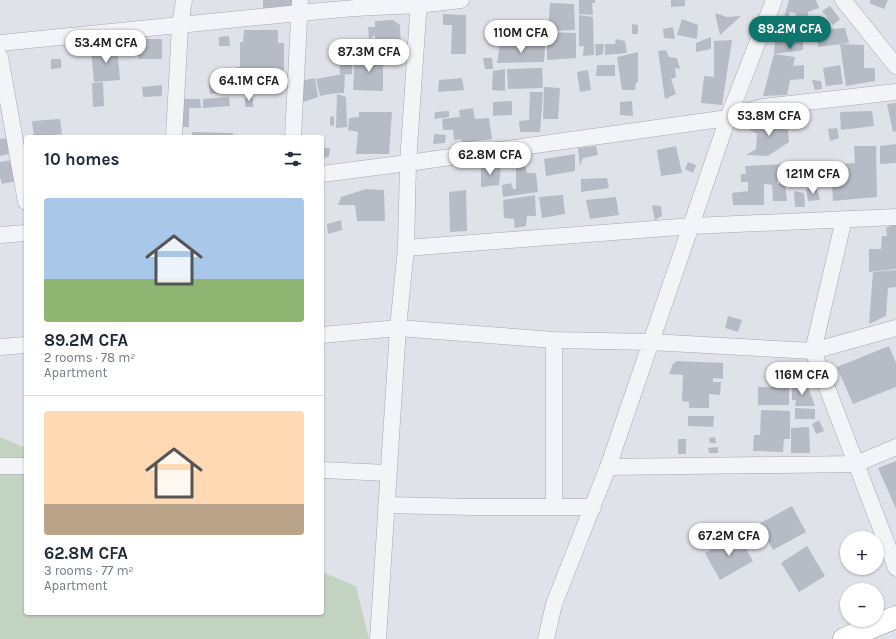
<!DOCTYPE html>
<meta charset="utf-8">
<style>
body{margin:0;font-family:Karla,sans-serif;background:#f2f2f3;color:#1f2937;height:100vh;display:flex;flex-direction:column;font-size:15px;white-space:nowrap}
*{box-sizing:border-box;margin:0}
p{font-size:13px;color:#747a83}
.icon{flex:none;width:22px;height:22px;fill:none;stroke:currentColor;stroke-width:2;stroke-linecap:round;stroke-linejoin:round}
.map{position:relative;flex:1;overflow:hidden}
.side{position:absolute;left:24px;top:135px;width:300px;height:480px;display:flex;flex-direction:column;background:#fff;border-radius:4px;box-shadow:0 1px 3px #0004}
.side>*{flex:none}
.buttons{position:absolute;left:840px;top:531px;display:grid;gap:8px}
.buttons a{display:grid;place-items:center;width:44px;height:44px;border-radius:50%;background:#fff;box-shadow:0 1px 3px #0004;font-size:20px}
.price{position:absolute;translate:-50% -34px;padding:0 9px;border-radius:14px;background:#fff;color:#222;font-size:13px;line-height:26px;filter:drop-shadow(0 1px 2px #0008)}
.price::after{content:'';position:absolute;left:50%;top:24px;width:12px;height:9px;margin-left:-6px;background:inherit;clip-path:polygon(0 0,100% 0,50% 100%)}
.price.selected{background:#0f766e;color:#fff}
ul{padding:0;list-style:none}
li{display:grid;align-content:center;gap:8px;height:212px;padding:0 20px}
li+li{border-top:1px solid #e0e1e3}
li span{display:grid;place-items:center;height:124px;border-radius:4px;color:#555}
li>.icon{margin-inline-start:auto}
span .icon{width:72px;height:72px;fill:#fffc;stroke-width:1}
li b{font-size:17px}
h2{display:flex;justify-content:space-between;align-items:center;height:48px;padding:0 20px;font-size:17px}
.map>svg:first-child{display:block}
.green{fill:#c3d3c1}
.building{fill:#b7bbc6}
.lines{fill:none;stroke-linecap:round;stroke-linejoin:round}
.street-casing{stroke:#a5a8b3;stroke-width:17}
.highway-casing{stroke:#878da0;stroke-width:23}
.street{stroke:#f3f4f8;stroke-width:16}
.highway{stroke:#fff;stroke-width:22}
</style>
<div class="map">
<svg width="896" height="639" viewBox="0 0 896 639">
<rect width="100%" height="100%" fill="#e0e2e9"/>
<path class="green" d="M0,437L26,448V613H322V572L356,586L369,639H0Z"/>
<path class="building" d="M263,0H293V9H263Z
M579,0H595V3H592L593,15L579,14Z
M671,0H685V6L671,7Z
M789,0H816L819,8L808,12L809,41H803V50L774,54L795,57L793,66L804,65V79L790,80L787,95L763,96L774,54L775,42L793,41L794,22L798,21L795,13L790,12L787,23L782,24Z
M871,0H888L884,9L869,3Z
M550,3L574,4L575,30L548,31Z
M830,6L840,19L833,25L822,11Z
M715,13L727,17L741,16L720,35Z
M443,14L466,15V54H451L452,25H443Z
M579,15L593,17L594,55L583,56L584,46H579Z
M682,19L698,25L697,39L677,35Z
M393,20L400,25L401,52H376L375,35L369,39L368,27H375V21Z
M535,23L546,24L545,43H534Z
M632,24L638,25V34H632Z
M673,27L675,39L664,38L663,29Z
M845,28L849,43L818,47V30Z
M244,30H278V43H284V79L254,78V94H235L236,67H240V42H243Z
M547,32L576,33V58L547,60Z
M229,36L230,46H219V37Z
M711,37V49L696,52V43Z
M138,39H162V59H138Z
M616,39L625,41L627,53L605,55V44H615Z
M732,40L722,105L701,103L704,76L714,77V41Z
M595,44H604L603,54L596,56Z
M840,44L864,45V68H875V81L846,86Z
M500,45H545L544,62L497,63Z
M117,46L120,80L94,82L91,48Z
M339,50L353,51L352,74L340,75Z
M666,50L669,57L677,58L680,69L675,68L676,77L671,79L676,94L665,99L658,51Z
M638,52V83L636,82L635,90H622L617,57Z
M355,55H383V91L353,90Z
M483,58H492L493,69H485Z
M51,59H61V68L51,69Z
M597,65H615V76H596Z
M840,65L843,84L826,86L823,68Z
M542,68L543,88L508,89L507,69Z
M505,69V91L492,90L493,71Z
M588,70L591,90L580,92L577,72Z
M337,75H345L344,93H336L320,96L316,79Z
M315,78L318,97L301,103V81Z
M462,78L464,90L438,92L439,80Z
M812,80L821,81L822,89L815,90Z
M103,82L104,106L93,107L92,83Z
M219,83L220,93L210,94L209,84Z
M224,83H233V93H224Z
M162,85V96L143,97L142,87Z
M544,87L560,88L558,119H543Z
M530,92H543L540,132H520L519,121L529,120Z
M337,94L346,97L347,127L336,128Z
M229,97L230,106L203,108V99Z
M245,98H253V107H245Z
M181,99H200L201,108H189V127H181Z
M512,101V115L493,116V102Z
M632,101L633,116L620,115V102Z
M896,103V131L893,132L887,104Z
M473,108L475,119L489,118L492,139L462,143L461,139L454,140L453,130H443L442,119L460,117L459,110Z
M449,111V117L434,119L435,112Z
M872,111L874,126L841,130L840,112Z
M359,112H392L389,154H356L358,132L348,130L349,118L359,117Z
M334,116V126L330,125V117Z
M60,119L62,134L34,137L32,121Z
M755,120H772V125L787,122L789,142L768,156L746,155L756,149L757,134L750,130Z
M837,128L839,138L830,141L828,129Z
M192,132L233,133V137H192Z
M434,134L446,135L445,143L433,144Z
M7,138L9,154L0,156V139Z
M896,144V163L880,164V146Z
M596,146L598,155L583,158L580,166L578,148Z
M676,146L682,173L661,176L657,150Z
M854,146H876L877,197L833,201L831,165L855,163Z
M323,148H330L329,157L323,158Z
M575,154V171L546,176L544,159Z
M12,160L17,181L2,184L0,177V162Z
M688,162L696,165L693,173L685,169Z
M784,164L785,175H778L777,184L785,183L787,201H773L772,185L764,184V205H733L732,193L748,191V182H741V174H746L745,166Z
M799,164H826L827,181L800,179Z
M481,165L501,166L499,185L481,187Z
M516,165H525L527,173H536L538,192L503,197L502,185L511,183L513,189H516Z
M607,178L609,188L581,192V179Z
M817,188L820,200L808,201L806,189Z
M366,189L384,190L385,221H357L355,205H338L341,197Z
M466,190L467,231L450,232L449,192Z
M794,191L804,193L805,207H795Z
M535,195L536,216H527L526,226L515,228L514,219L504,218L503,200Z
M563,195L565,214L542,218L539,197Z
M616,197L619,215L590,219L586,200Z
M652,205L661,206L662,216L655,220Z
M341,220L342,230L328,234L327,224Z
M890,224L896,225V269L869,272V249H881L882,236H887L886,227H889Z
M896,270V287L888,288L886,316L869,324L873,272Z
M728,316L742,320L738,332L725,328Z
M889,346L896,363V387L853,404L837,367Z
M677,361L723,363V379L713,378V382H721L720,395L709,394V408H689V402L682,401L683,375L669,374L673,364Z
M783,365L784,373H777L776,366Z
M792,386L808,387L815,406H795L796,400H792Z
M758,387H789V405H758Z
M795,408L815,409V419H795Z
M761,410L790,411V439H784L783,452L753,451L754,435H760Z
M688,416H714L713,427L688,426Z
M819,420L824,431L816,434L812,424Z
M809,427L810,453H791V428Z
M715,437L716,443H710L709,438Z
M678,439H686V454H678Z
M718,447V453H709L708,448Z
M896,461V509L878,468Z
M792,506L806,532L773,550L759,524Z
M738,534L753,561L720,580L705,553Z
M807,546L825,576L799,592L781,563Z"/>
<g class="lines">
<defs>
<path id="street" d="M843,0L896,66
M0,43L299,13L355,8L418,5L461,0
M0,57L26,202
M174,137L180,26L184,0
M293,137L300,0
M322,174L408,163L728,118L747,111L763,107L896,92
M844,219L813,351L896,568
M0,235L26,233
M406,248L692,226L896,217
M322,335L398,328L554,340L651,342L813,351L896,328
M0,347L26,345
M0,466H26
M608,467L856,464L896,447
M322,470L388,473
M386,505L473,507H593
M554,507V340
M378,639L398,328L406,248L408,163L419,0
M546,639L554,604L608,467L728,118L774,0"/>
<path id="highway" d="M844,639L896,617"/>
</defs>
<use href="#street" class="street-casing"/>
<use href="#highway" class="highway-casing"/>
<use href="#street" class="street"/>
<use href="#highway" class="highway"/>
</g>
</svg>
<div class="buttons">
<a>+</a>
<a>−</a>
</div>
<b class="price selected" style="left:790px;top:50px">89.2M CFA</b>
<b class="price" style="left:521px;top:54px">110M CFA</b>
<b class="price" style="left:106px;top:64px">53.4M CFA</b>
<b class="price" style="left:369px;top:73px">87.3M CFA</b>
<b class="price" style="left:249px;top:102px">64.1M CFA</b>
<b class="price" style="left:769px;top:137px">53.8M CFA</b>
<b class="price" style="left:490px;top:176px">62.8M CFA</b>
<b class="price" style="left:813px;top:195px">121M CFA</b>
<b class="price" style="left:802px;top:396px">116M CFA</b>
<b class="price" style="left:729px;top:557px">67.2M CFA</b>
<section class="side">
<h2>10 homes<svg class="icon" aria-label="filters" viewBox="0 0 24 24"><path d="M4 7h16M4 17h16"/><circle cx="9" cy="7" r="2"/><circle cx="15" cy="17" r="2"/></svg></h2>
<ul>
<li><span style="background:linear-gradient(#a9c7e8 65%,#8fb573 0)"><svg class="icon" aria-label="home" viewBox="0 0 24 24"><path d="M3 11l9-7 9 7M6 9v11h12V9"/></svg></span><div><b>89.2M CFA</b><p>2 rooms · 78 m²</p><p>Apartment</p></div></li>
<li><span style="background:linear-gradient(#ffd9b3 75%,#b9a48a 0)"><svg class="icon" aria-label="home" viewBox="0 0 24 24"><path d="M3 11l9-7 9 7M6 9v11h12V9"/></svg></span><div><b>62.8M CFA</b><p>3 rooms · 77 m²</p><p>Apartment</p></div></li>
</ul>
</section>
</div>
